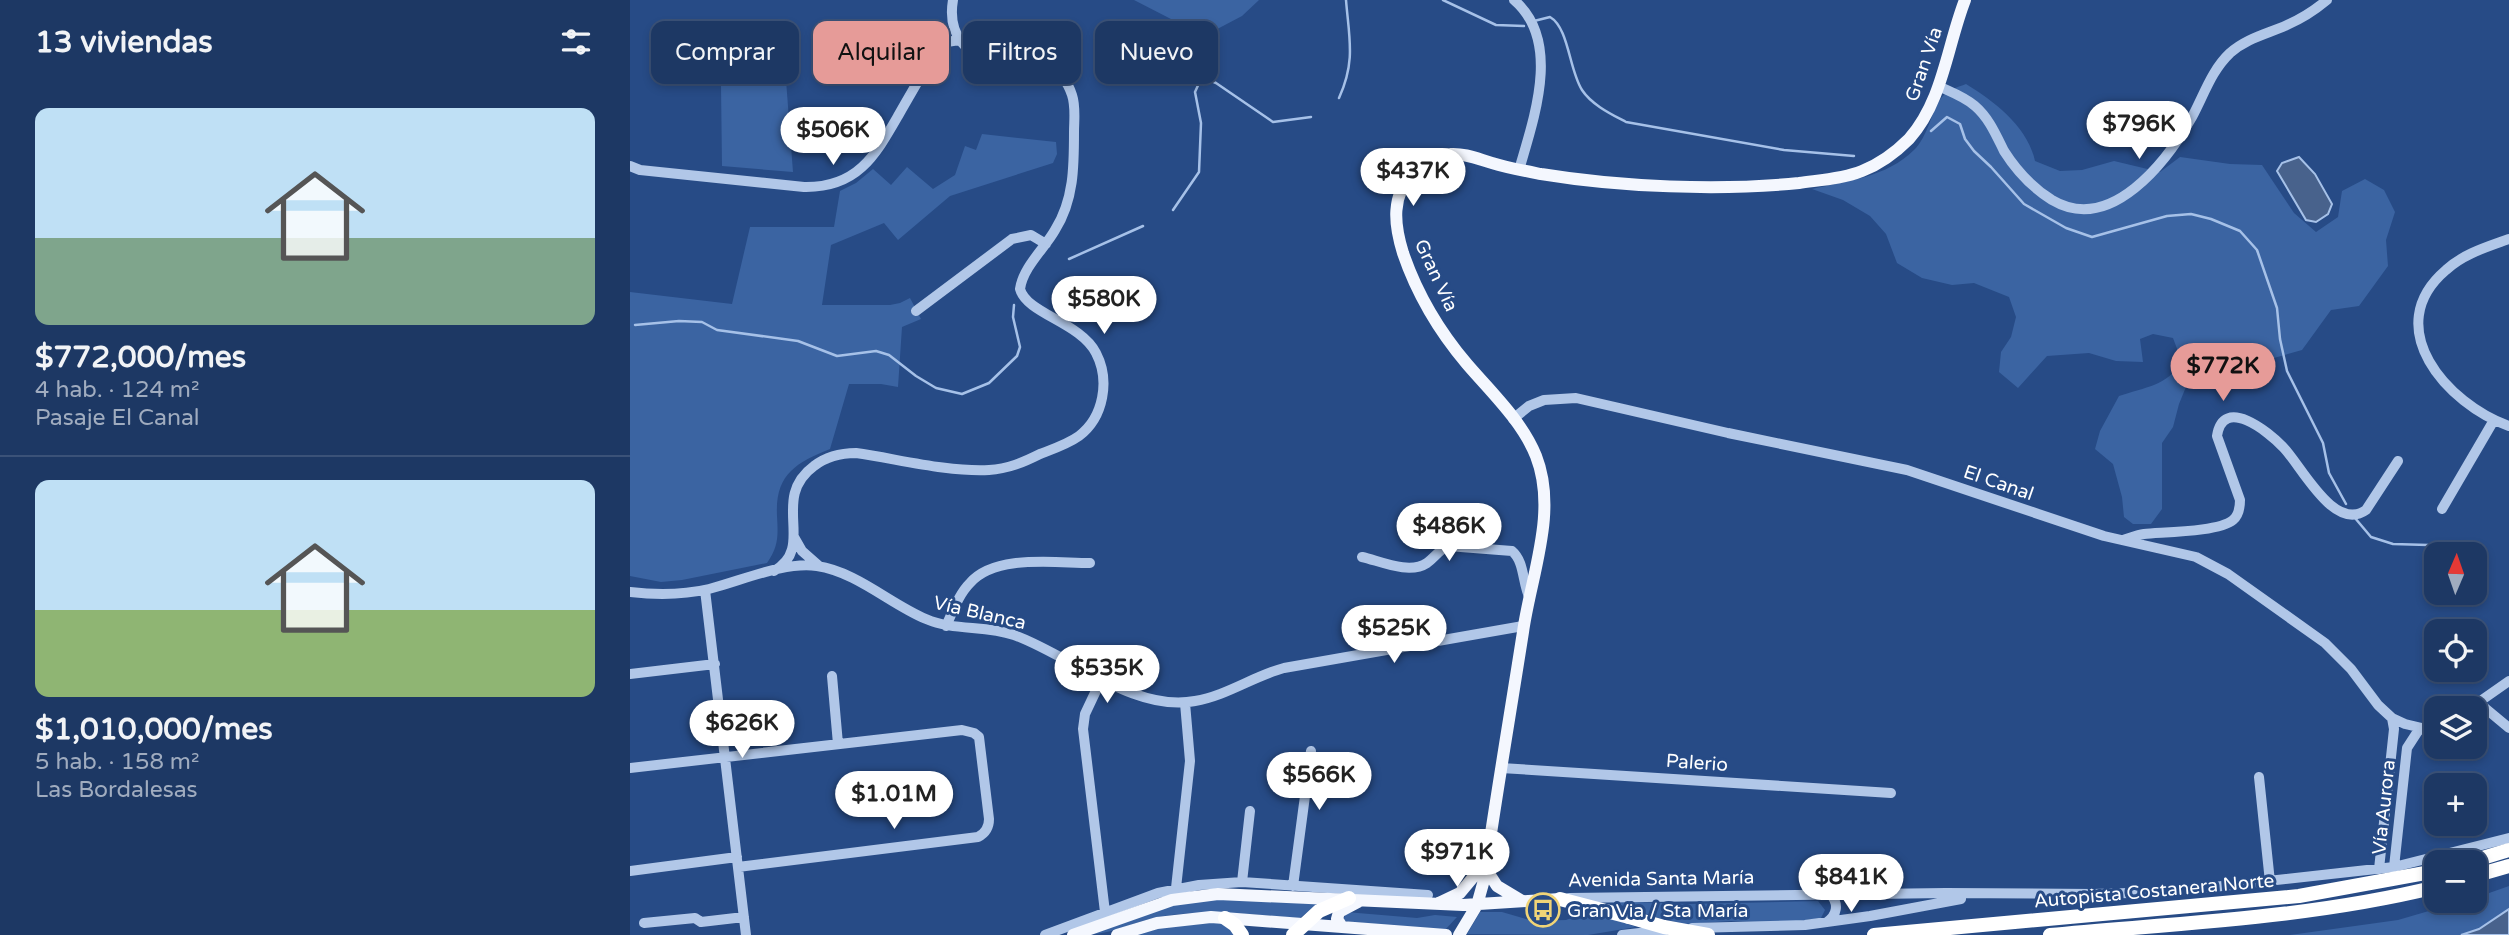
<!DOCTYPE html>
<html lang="es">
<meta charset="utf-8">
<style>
body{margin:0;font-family:"Varela Round",sans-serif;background:#253f6a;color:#f1f3f6;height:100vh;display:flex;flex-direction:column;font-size:26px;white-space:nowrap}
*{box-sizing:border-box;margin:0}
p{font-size:23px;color:#a0acbf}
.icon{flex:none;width:38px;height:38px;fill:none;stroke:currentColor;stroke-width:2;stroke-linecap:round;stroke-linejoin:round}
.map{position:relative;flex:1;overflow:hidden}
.drawer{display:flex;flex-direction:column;background:#1d3864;width:630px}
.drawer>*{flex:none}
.guide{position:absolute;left:21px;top:21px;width:665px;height:63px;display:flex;gap:14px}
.needle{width:46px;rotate:2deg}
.controls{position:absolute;left:1794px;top:542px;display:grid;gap:14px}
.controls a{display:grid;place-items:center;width:63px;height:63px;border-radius:14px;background:#1d3864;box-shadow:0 4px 10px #0003,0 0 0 2px #3b5278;font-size:35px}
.price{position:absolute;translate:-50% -60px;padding:0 16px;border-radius:24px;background:#fff;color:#222;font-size:23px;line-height:46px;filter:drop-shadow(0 2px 4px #0008)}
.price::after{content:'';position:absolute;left:50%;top:42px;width:21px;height:16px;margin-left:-10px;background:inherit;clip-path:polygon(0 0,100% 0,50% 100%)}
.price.on{background:#e69b98;color:#111}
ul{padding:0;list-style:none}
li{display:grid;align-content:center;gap:14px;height:371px;padding:0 35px}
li+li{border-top:2px solid #3b5278}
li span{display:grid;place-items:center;height:217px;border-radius:14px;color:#555}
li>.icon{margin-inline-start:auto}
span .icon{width:126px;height:126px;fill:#fffc;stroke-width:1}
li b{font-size:30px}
h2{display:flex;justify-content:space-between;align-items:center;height:84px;padding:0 35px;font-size:30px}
.tag{padding:0 24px;border-radius:14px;background:#1d3864;box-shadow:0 4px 10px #0003,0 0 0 2px #3b5278;font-size:24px;line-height:63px}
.tag.on{background:#e69b98;color:#111}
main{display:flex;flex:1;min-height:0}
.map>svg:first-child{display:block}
.green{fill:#3b64a2}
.water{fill:#48628c;stroke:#a6c1e8;stroke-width:2}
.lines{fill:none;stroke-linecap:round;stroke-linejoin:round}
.stream{stroke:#a6c1e8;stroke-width:2.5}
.minor{stroke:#b1c7e8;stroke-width:10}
.major{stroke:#f4f7fe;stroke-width:12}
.highway{stroke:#fff;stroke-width:14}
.highway-bridge{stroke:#fff;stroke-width:14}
.labels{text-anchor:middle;stroke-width:6;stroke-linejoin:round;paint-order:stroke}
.street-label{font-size:19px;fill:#fff;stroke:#274b86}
.poi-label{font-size:19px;fill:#fff;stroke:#274b86;text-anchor:start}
</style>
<main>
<section class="drawer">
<h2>13 viviendas<svg class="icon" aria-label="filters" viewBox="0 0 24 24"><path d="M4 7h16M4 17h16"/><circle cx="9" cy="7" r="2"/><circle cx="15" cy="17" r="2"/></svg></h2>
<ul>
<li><span style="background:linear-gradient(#bfe0f5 60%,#7fa58c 0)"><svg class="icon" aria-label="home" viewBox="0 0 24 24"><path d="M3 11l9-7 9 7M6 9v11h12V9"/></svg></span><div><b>$772,000/mes</b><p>4 hab. · 124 m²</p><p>Pasaje El Canal</p></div></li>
<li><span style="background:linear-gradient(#bfe0f5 60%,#8fb573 0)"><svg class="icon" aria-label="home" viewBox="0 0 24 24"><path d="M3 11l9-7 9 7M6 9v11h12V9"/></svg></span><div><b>$1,010,000/mes</b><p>5 hab. · 158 m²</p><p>Las Bordalesas</p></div></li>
</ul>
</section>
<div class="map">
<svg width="1879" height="935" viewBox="0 0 1879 935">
<rect width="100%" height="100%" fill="#274b86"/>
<path class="green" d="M504,0H629L612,16L574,36Z
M156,80L163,172L92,166L91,85Z
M1336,84C1364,101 1398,127 1405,161L1430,171L1452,170L1484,161L1530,172L1550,157L1600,164L1632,165L1664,213L1686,232L1708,217L1712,191L1735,179L1754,190L1765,212L1756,240L1758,266L1729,306L1701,310L1672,350L1644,358L1628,357L1600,361L1574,369L1558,382L1549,404L1543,427L1532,443V509L1521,524H1503L1494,517L1492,497L1483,464L1465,449L1470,431L1489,396C1516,387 1536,386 1552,362L1543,338L1523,334L1510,339L1513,362L1486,361L1459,353L1417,356L1388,388L1369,372L1371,352L1381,337L1386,317L1379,297L1344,283L1322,285L1292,278L1267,263L1256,234L1240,216L1213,200L1182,189C1217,181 1257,177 1284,150C1298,137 1302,109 1312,97C1318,90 1328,87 1336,84Z
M352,134L426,142L427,154L423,163L320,196L268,240L254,223L201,245L192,305H260L270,303L280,298L291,319L272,327L268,387L251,384H219L200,449C165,463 145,475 147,516C148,535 149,546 137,563L52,580L31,582L0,576V292L102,304L120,227H204L210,191L226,183L243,169L261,185L277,167L303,189L325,175L335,146L346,150Z
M1879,886V935H1660L1768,920L1833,901H1844L1845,898Z
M577,898L687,904L670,918C625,915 579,909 534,916C506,920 482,935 454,935L521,910Z
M979,901L1059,904L1188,901L1195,910L1191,918L1156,923L1101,921L1055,924L1025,917Z
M716,912L787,918L805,915L827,917L814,931L713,921Z
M850,912H872L903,921L936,920L952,914H969L1006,927L958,935L837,934Z
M590,922L606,935H499L518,929Z"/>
<path class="water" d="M1669,157L1685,174L1702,204L1698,214L1686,222L1676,220L1647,171L1652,163Z
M1879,909V935H1831L1849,929Z"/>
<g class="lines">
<path class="stream" d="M813,0L866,25L894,26
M904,21L920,17C939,28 939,70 952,90C962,105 981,114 996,122L1154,150L1224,156
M709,98C726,61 719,38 716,0
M1301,131L1317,117L1330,124L1335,139L1344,151L1361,167L1394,204L1436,228L1462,237L1537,216L1561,214L1581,219L1610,231L1627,250L1647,308L1650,339L1657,371L1693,443L1699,473L1716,504
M543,210L569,172L571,123L565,92L570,81L577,79L586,83L643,122L681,117
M439,259L513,226
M5,325L49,321L72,322L87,330L168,341L207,356L246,351L259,355L286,376L306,388L332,394L359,383L387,356L390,347L383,317L384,305
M1725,518L1741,537L1763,544L1798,545"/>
<path class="minor" d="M884,0C932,41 904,118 889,170
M1308,86C1321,92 1335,97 1345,106C1359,118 1366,135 1374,151C1386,170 1403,188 1422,200C1481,235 1537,161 1562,117C1574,95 1581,71 1600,53C1617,38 1637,34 1657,25C1671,19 1685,10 1697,0
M0,166L10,170L174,187C227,188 245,156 268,116C281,93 294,71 307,49L317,42L329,40
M1879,239C1857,247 1833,254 1816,270C1749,327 1817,404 1879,426
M286,311L382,239L401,235L416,244
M883,419L899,406L914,400L946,398L1098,433L1277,470L1474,536L1566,557L1598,574L1695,643L1721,669L1748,705L1762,718L1775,724L1792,728
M1812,509L1864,420
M164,537L172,551L189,566
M1493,540C1500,538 1507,535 1514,534C1534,532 1589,532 1603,520C1609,515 1610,508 1610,500L1587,436C1593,395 1639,432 1653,447C1671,465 1704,533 1736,510L1768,461
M732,557C750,561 779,575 797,563C805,557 809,550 818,546L882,551C895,562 892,583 900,599
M144,571C187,547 139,499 184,466C197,456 211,453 226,453C268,459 317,472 359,470C378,469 394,462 410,454C423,449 438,444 449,436C474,417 480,380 466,353C450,322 397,314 390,289C393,267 415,248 425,230C444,200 444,166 444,132C444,120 446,107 442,95C429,56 401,65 371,62C337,58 317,35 323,0
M75,590L116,935
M0,592C26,595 53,595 79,589C111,581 155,561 187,566C227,572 260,604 296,619C324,631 355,625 384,635C440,655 504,713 565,701C596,696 624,676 654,668L893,626
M316,626C323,611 329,594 340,583C365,554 425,563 460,563
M0,674L85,664
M202,676L208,744
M472,678L455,714L453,729L475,912
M1849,703L1879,728
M1839,709L1879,681
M0,768L332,730L344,733L349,737L359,819C359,827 356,833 348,837L108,867
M871,768L1261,793
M1629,777L1640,882
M1764,867L1777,748L1788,731L1806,723
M1749,869L1764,729L1762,718
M0,871L107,857
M612,882L620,811
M663,886L681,751
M546,888L560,761L555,703
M939,898L1316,893L1463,894L1538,892L1764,867L1879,838
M1197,922C1207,915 1209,904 1201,895
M14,923L65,918L71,922L114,917
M1062,928L1175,925L1240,916L1331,899
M415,935L528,893L569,885L612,882L798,895
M992,935L1036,930"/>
<path class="major" d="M856,869L867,886L892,901
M809,903L830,893L855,863
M712,927L707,919L709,912L728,902
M443,935L542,900L588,894L833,905L930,899
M487,935L527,923L581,917L816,935
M829,935L847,905L854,880C866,797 880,715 893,632C901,575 928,512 906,456C892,421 861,392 837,364C809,331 787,294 773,253C764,224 761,196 783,172C792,161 806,154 820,154C835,153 848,159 862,163C878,168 895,171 911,174C990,187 1089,191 1169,183C1190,180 1212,179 1232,171C1250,164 1266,152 1279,139C1313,101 1317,46 1335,0"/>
<path class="highway" d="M1836,863L1879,850
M1844,876L1879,866
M930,899L999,917
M595,918L605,925L612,935
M663,935L689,911L719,898
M1244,935L1669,896L1806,871
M1420,935C1549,923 1680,918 1806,887"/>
<path class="highway-bridge" d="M999,917L1034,927L1078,935"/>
</g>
<defs>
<symbol id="bus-ring" viewBox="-11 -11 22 22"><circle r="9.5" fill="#274b86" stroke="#f0d477" stroke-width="1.5"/><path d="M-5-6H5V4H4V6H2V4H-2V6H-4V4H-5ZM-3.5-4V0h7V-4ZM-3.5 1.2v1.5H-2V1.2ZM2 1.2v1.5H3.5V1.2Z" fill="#f0d477"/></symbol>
</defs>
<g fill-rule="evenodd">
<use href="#bus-ring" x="894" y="891" width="38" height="38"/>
</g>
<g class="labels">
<g class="street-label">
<text transform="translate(1293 64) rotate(-71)" y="7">Gran Vía</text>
<text transform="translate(807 275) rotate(65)" y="7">Gran Vía</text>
<text transform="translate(1369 482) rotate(19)" y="7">El Canal</text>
<text transform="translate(350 612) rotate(13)" y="7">Vía Blanca</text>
<text transform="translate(1067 762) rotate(4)" y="7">Palerio</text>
<text transform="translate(1753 807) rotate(-84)" y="7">Vía Aurora</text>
<text transform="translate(1031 878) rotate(-1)" y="7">Avenida Santa María</text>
<text transform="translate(1524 890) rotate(-5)" y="7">Autopista Costanera Norte</text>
</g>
<g class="poi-label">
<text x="937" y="917">Gran Via / Sta María</text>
</g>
</g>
</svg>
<div class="controls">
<a><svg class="needle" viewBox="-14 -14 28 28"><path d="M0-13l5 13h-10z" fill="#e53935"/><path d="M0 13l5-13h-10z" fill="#a0acbf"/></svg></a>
<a><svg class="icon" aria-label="locate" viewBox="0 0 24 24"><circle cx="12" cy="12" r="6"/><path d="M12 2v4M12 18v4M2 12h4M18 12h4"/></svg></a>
<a><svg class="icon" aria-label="layers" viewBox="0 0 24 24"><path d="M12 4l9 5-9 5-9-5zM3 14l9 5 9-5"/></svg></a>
<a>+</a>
<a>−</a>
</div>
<b class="price" style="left:1509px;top:161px">$796K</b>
<b class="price" style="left:203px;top:167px">$506K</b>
<b class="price" style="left:783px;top:208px">$437K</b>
<b class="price" style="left:474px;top:336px">$580K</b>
<b class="price on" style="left:1593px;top:403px">$772K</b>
<b class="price" style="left:819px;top:563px">$486K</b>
<b class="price" style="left:764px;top:665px">$525K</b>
<b class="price" style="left:477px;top:705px">$535K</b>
<b class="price" style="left:112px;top:760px">$626K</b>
<b class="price" style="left:689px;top:812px">$566K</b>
<b class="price" style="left:264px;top:831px">$1.01M</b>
<b class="price" style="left:827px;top:889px">$971K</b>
<b class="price" style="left:1221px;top:914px">$841K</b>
<div class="guide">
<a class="tag">Comprar</a>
<a class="tag on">Alquilar</a>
<a class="tag">Filtros</a>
<a class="tag">Nuevo</a>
</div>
</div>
</main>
